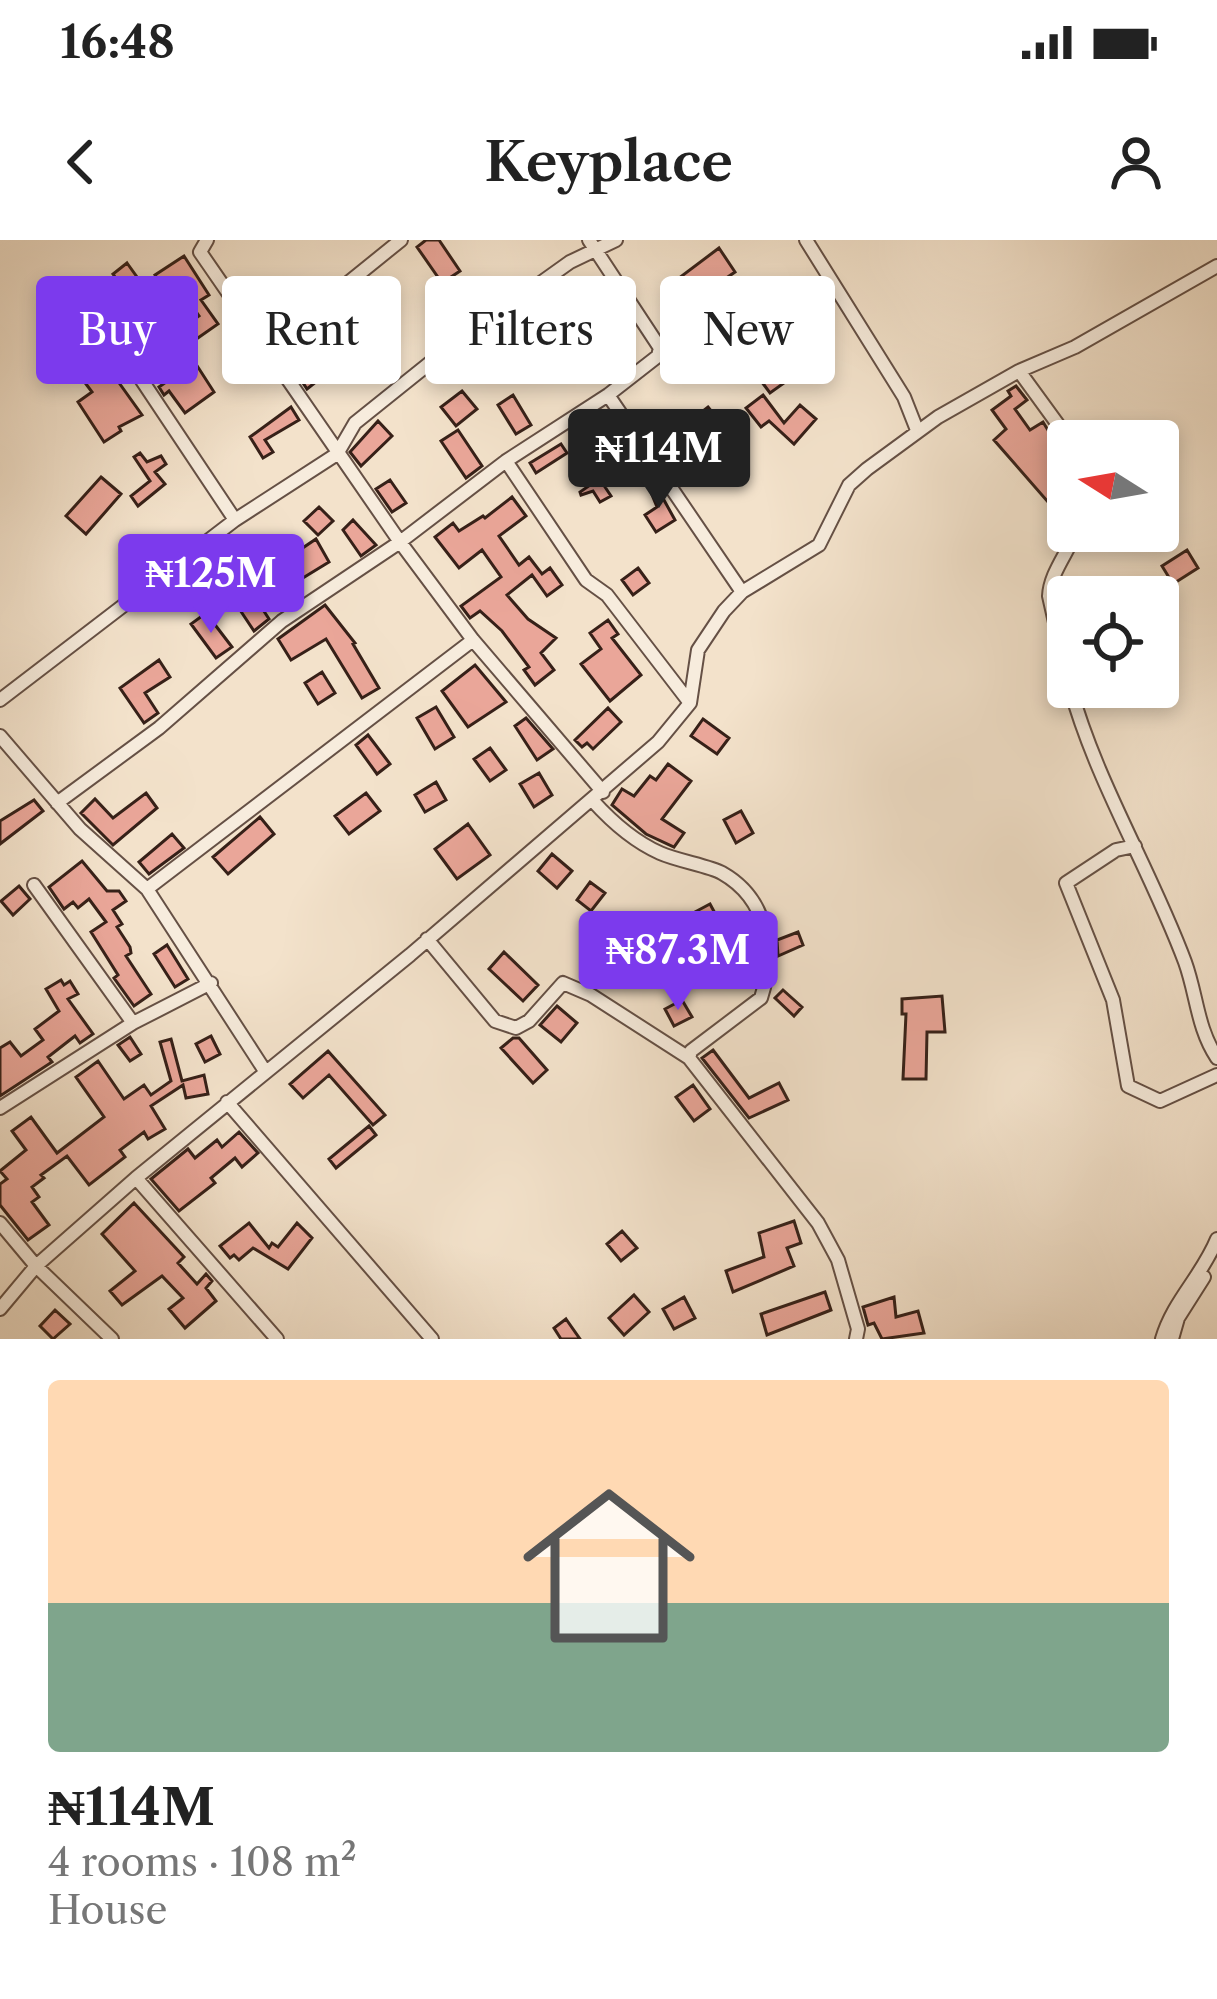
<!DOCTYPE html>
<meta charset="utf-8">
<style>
body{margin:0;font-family:"Libre Caslon Text",serif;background:#f6f6f6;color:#222;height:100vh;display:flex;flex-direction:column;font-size:45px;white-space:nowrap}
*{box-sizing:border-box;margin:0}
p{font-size:39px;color:#767676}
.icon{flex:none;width:66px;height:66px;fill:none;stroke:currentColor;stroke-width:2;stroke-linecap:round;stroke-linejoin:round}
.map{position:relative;height:1099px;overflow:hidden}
.sheet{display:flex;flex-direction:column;background:#fff;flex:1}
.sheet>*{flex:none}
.banner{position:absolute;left:36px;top:36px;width:1146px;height:108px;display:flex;gap:24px}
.needle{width:78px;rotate:281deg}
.controls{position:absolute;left:1047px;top:180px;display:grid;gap:24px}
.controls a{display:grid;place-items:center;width:132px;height:132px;border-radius:12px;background:#fff;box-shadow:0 6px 18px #0003;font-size:60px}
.price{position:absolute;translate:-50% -102px;padding:0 27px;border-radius:12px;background:#7c3aed;color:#fff;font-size:39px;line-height:78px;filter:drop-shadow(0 3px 6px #0008)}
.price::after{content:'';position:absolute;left:50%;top:72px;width:36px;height:27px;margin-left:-18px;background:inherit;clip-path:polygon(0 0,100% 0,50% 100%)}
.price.selected{background:#222;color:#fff}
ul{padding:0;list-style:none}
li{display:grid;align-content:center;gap:24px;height:636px;padding:0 48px}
li span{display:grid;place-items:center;height:372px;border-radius:12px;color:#555}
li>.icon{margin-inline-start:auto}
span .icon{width:216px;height:216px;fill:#fffc;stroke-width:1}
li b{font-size:51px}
.chip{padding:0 42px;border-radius:12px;background:#fff;box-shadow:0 6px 18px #0003;font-size:42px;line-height:108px}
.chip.selected{background:#7c3aed;color:#fff}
.status{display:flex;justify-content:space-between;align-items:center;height:84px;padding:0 60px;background:#fff;direction:ltr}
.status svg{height:33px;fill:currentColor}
header{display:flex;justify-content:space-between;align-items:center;height:156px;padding:0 48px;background:#fff;font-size:54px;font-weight:600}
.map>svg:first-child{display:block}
.building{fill:#eaa699;stroke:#362018;stroke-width:3}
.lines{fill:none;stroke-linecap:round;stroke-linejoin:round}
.street-casing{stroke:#655045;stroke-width:16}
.street{stroke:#f7ecdd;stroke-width:12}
</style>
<div class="status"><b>16:48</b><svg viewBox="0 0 49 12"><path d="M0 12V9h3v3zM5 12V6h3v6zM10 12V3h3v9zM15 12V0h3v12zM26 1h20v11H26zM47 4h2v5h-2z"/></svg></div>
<header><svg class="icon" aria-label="back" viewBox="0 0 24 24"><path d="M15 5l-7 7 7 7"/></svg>Keyplace<svg class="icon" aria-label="person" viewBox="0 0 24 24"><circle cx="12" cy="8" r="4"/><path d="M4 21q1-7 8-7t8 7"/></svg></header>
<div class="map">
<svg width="1217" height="1099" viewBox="0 0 1217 1099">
<rect width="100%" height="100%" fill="#f3e2cb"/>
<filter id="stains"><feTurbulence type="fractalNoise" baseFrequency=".00167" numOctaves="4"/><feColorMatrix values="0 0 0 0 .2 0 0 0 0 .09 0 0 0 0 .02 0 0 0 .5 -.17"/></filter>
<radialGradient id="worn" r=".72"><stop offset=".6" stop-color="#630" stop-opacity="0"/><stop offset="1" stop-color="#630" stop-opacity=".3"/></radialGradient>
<path class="building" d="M426,0H439L460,31L442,43L417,7Z
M719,8L735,32L690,63L684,55L680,59L672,48L681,41L679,38Z
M184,16L209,55L201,60L218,84L185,107L214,152L185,173L169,151L164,155L159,147L169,140L166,134L173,130L162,112L184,97L179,90L199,76L175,42L164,49L155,35Z
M127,23L142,44L128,55L113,34Z
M319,114L331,130L307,149L296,132Z
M102,119L142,175L119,187L121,191L104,202L78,162L92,152L80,136L85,132L82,128Z
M770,124L784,143L770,153L756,134Z
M1016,146L1027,160L1015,169L1030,190L1043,182L1068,223V252L1048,262L994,200L1006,189L992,170L1011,156L1008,151Z
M462,151L477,169L456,186L441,167Z
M513,155L531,185L516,194L498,165Z
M763,155L784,183L800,165L816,179L794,204L769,181L761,187L746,168Z
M291,167L299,180L265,200L273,212L263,218L250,197Z
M708,167L724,187L711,199L694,178Z
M378,181L392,196L361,226L350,212Z
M458,190L482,226L466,238L441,201Z
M561,204L567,213L536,233L530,223Z
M140,213L147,222L161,216L166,224L155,232L165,244L138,266L131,256L150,241L134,217Z
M637,216L642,224L605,247L611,256L600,262L593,251L581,255L580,252L596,241L587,229L605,217L614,230Z
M101,237L121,254L86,294L66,276Z
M390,240L406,263L392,272L376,249Z
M654,242L675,280L656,292L645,275L657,267L648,245Z
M512,257L526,276L499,296L519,325L529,317L542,334L550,328L562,345L547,356L532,335L507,355L528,379L556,398L541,413L554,430L535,445L524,430L529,427L502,391L480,371L470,378L461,366L501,337L482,310L459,328L435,297L453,283L459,291L483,276L485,278Z
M319,267L333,281L318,295L304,281Z
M353,280L376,305L361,316L343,290Z
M316,299L329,322L293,344L279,324Z
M1187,310L1198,328L1173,344L1162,326Z
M638,328L649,343L633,355L622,340Z
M206,337L219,356L205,367L191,344Z
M256,359L269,379L254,391L240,370Z
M325,365L355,403L353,404L379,448L362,458L326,399L291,420L278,399Z
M206,373L232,407L216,418L191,384Z
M608,380L618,394L612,398L641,435L610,461L581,424L601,409L590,393Z
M159,420L170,437L145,453L158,473L144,483L120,448Z
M475,425L506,462L468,487L442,451Z
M322,432L335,453L318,464L305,443Z
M436,467L454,497L435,509L417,478Z
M608,468L621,482L593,509L587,503L582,507L575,500Z
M526,478L553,509L537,520L515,486Z
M703,479L729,498L717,514L691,496Z
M368,495L390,524L377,534L356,505Z
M490,508L506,530L490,541L474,519Z
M668,524L691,541L662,579L684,593L674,607L646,594L612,565L622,549L634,556L650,536L656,540Z
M539,533L552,555L534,567L520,544Z
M436,542L446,560L425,572L415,555Z
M146,553L157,568L113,605L81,573L95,559L113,578Z
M366,553L380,571L349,594L335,576Z
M34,560L43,571L0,604V581Z
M741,571L753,593L736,603L724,580Z
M260,577L274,594L228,634L213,617Z
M468,584L490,615L457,639L435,609Z
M172,594L184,608L149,634L139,622Z
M552,614L572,631L557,648L538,631Z
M82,621L107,651H119L126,661L113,670L122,684L117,687L130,707L131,713L126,716L151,754L134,766L114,738L118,735L91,692L106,682L89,659L78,668L73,662L64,669L49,647Z
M590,642L605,653L591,671L577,660Z
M19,646L30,659L13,675L1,661Z
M710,664L724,690L707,699L693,673Z
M798,692L803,705L778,716L777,700Z
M167,705L188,739L175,747L154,714Z
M504,712L538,745L523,761L489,729Z
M649,714L661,728L645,741L633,727Z
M61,740L64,745L70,741L78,754L68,759L93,794L80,803L75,796L48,817L52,822L0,856V808L10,802L21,816L43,800L35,789L59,771L46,749Z
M783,750L802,767L794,776L775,758Z
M942,756L945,792H927L926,839H903L906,774H902V759Z
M682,760L692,777L674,786L665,769Z
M557,766L577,783L561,802L540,785Z
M211,796L220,814L205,822L196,804Z
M130,797L141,814L130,821L118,805Z
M513,798H519L547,830L533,843L501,808Z
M171,799L182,841L204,835L208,854L186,858L183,845L151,866L165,889L148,899L144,892L120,910L125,917L89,945L67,916L41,935L44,938L32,947L39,957L32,962L49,985L28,1000L0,965V944L7,939L0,931L26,910L12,891L31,877L57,913L104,877L76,837L98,821L124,859L144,845L151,855L171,841L160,802Z
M713,810L749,858L779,843L788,860L749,878L702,818Z
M328,811L385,875L373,885L329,835L303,858L290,844Z
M693,845L710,869L694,881L676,857Z
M369,886L376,895L336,928L329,919Z
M239,892L258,913L242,927L235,918L211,938L215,943L179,971L151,939L188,909L195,918L217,900L222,907Z
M134,963L184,1017L178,1023L197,1044L206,1034L212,1041L206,1048L216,1061L185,1088L169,1069L183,1058L162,1036L122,1065L110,1051L135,1031L102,994Z
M794,981L801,1003L787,1008L794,1026L733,1052L726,1031L764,1017L759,993Z
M249,983L269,1008L272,1003L278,1007L297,983L312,998L288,1029L253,1008L239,1020L234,1015L230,1018L220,1006Z
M622,991L637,1008L621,1021L607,1004Z
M825,1052L831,1070L767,1095L761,1074Z
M634,1055L649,1072L624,1095L609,1078Z
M684,1057L695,1078L674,1089L663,1069Z
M894,1057L896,1077L918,1071L924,1093L882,1099L874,1083L868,1085L863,1067Z
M55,1070L70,1084L53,1099L40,1086Z
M566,1079L580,1099H561L554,1088Z"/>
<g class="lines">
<defs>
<path id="street" d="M207,0L200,12L400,302L473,400L603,552
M806,0L904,157L917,190
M265,110L401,0
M1019,131L1070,201
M141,139L235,280
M608,155L742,352
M506,221L586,340L607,355L690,463
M1068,440L1049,356C1050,333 1068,313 1076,291
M1070,447C1097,544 1150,628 1185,722C1197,755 1197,788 1217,818
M0,460L235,280L337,214L355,183L441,114L570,22L616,0
M0,496L80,589L147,649L265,831
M593,561C612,582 633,601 660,613C678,621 710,626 722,633C768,659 776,712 761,758L691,811L689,818
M57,563L159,488L282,381L400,302L506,221L608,155L658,116L660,108L589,0
M1135,606L1116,610L1066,643L1113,760L1128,846L1160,861L1217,835
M34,645L133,783
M147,649L473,400
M427,699L495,781L516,788L529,781L563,743L591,755L689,818L818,983L838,1020L858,1089L856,1099
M227,862L432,1099
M0,868L133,783L211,743
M136,938L277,1099
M0,983L36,1026L112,1099
M0,1069L36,1026L136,938L410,715L658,502L690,463L698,410L724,371L742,352L819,305L849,245L867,229L938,177L1019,131L1075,107L1217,26
M1162,1099C1173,1061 1202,1036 1217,999
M1172,1099L1178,1078L1204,1037"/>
</defs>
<use href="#street" class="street-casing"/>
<use href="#street" class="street"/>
</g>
<rect width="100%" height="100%" filter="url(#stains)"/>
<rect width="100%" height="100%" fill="url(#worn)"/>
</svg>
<div class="controls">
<a><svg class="needle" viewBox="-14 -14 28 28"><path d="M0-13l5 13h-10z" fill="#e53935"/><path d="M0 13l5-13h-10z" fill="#767676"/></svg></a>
<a><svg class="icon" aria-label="locate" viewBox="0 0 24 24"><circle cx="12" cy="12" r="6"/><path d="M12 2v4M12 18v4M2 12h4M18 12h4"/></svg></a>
</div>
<b class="price selected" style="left:659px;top:271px">₦114M</b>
<b class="price" style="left:211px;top:396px">₦125M</b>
<b class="price" style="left:678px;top:773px">₦87.3M</b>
<div class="banner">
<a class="chip selected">Buy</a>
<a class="chip">Rent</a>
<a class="chip">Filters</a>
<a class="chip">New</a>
</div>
</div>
<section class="sheet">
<ul>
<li><span style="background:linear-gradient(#ffd9b3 60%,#7fa58c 0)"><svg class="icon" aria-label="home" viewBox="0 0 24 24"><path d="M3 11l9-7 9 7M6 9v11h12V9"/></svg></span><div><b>₦114M</b><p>4 rooms · 108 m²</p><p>House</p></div></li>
</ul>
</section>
